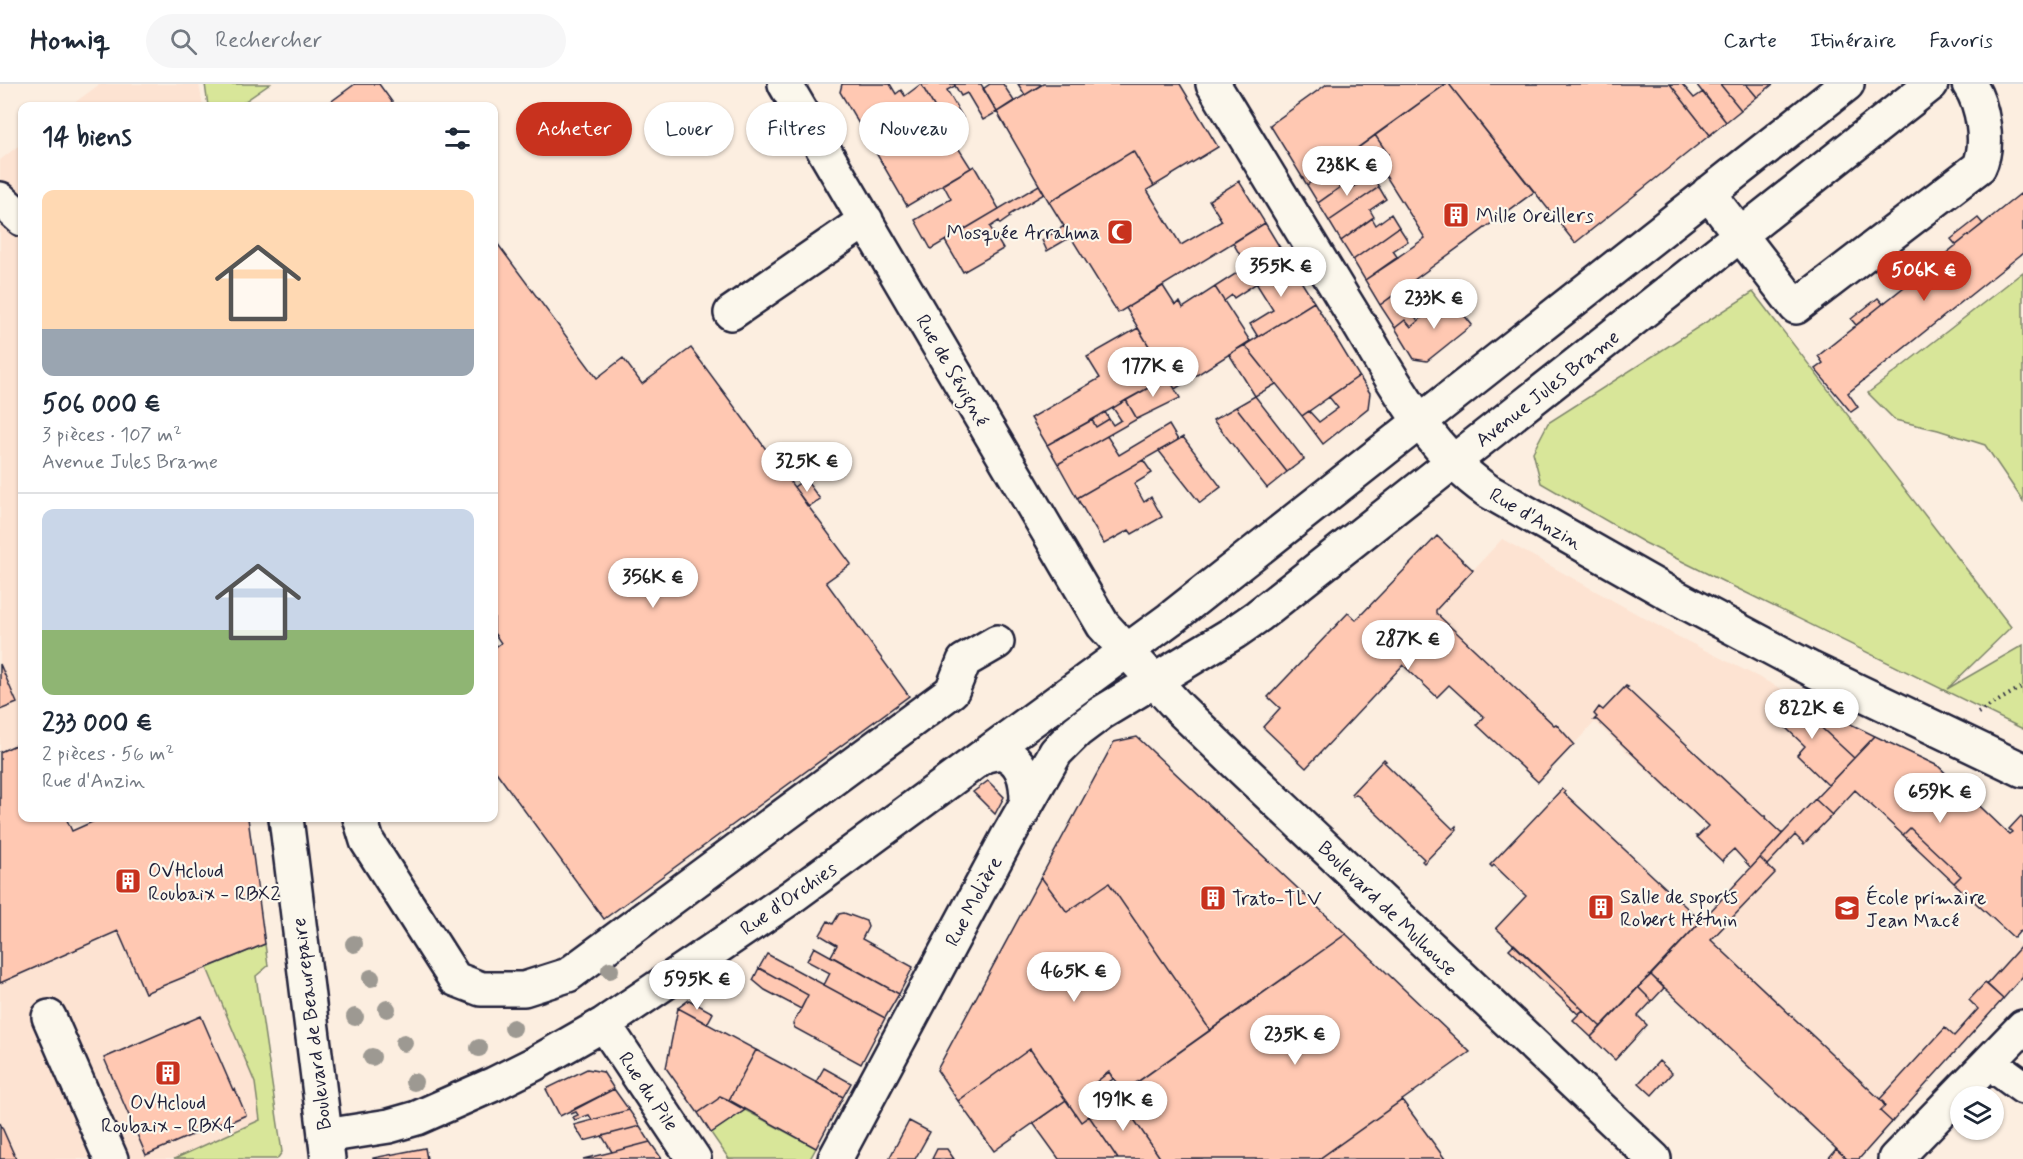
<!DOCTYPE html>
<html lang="fr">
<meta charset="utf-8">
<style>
body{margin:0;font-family:Mynerve,sans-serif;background:#f6f6f7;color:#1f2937;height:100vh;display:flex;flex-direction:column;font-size:22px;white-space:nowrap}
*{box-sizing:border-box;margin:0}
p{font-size:20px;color:#747a83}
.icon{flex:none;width:33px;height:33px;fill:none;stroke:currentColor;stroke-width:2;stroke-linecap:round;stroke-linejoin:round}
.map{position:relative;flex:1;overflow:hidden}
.details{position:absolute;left:18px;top:18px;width:480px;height:720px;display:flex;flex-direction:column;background:#fff;border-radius:12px;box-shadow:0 2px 4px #0004}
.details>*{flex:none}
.hud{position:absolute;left:516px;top:18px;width:570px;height:54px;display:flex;gap:12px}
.buttons{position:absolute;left:1950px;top:1002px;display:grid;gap:12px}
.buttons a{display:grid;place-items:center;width:54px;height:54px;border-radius:50%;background:#fff;box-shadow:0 2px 4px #0004;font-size:30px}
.price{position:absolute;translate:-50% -51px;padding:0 14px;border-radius:21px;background:#fff;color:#222;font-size:20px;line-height:39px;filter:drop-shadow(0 2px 3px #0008)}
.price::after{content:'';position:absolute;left:50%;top:36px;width:18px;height:14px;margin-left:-9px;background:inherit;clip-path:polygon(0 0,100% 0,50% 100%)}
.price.selected{background:#c8321e;color:#fff}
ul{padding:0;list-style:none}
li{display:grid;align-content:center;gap:12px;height:318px;padding:0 24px}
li+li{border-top:2px solid #e0e1e3}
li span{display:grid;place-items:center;height:186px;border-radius:12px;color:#555}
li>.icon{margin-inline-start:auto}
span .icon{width:108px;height:108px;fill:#fffc;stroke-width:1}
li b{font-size:26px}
h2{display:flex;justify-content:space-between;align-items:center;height:72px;padding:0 24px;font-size:26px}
.tag{padding:0 21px;border-radius:27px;background:#fff;box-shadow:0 2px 4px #0004;font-size:21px;line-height:54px}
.tag.selected{background:#c8321e;color:#fff}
header{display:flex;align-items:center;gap:36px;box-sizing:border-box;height:84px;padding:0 30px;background:#fff;border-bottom:2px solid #e0e1e3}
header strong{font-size:28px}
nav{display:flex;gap:33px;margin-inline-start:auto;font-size:21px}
.search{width:420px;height:54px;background:#f6f6f7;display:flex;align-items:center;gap:15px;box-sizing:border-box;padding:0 21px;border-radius:33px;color:#747a83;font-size:22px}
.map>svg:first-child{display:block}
.built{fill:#fde3d2}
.green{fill:#d8e699;stroke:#7d846a;stroke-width:1.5}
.building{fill:#ffc8b2;stroke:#22223b;stroke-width:1.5}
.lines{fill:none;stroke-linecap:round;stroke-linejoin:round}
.minor-casing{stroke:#22223b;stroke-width:38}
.major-casing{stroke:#22223b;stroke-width:38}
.path{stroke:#22223b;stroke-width:4;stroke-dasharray:1.5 4.5;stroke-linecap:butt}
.minor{stroke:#fbf7ec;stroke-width:33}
.major{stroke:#fbf7ec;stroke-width:33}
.tree{fill:#9d9992}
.labels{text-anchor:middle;stroke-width:4.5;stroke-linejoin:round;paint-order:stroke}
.poi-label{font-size:20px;fill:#22223b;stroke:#fbf7ec;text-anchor:start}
.street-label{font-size:20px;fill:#22223b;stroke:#fbf7ec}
</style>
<header>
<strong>Homiq</strong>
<div class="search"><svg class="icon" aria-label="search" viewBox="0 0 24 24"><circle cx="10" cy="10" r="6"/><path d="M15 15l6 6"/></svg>Rechercher</div>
<nav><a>Carte</a><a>Itinéraire</a><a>Favoris</a></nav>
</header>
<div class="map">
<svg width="2023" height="1075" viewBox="0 0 2023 1075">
<rect width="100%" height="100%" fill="#fceee0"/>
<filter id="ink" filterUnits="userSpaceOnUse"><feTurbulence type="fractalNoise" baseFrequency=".0167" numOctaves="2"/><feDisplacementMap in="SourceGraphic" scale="12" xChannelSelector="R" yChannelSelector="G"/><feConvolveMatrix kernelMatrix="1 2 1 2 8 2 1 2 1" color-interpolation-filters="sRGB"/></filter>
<g filter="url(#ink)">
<path class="built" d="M100,0H199L203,22H70Z
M22,59V734H248L268,882L256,892L282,1068L277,1075H0V76Z
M1437,452L1473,486L1502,455L1673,550L1875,652L1840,689L2023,864V892L1859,1075H1847L1651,891L1751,784L1595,638L1538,698L1484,633L1449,602L1438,613L1403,581L1306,684L1263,643L1279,625L1268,613L1348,529L1356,536Z"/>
<path class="green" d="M205,0H270L238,22H208Z
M2023,188V417L1985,361L1938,346L1895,336L1868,309Z
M1753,208L2011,543L1947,605L2023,561V645L1645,459L1541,399L1533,368L1548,339Z
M265,860L268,882L256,892L282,1068L277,1075H174L260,1036L255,999L207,884Z
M745,1026L816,1064L810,1075H729L711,1049Z"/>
<path class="building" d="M355,0H379L395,22H325Z
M842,0H890L896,10L901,6L905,12L921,0L935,24L872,62L840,8Z
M921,0H954L955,2L947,6L963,34L946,43Z
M954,0H981L997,28L983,36L967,9L961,12Z
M990,0H1003L1014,17L997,28L983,5Z
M1018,0H1040L1041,1L1025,11Z
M1043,0H1180L1218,63L1154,102L1133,67L1049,118L997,28Z
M1327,0H1446L1307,101L1270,41Z
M1446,0H1449L1534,108L1380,221L1365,196L1425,154L1377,78L1388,70L1375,51Z
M1449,0H1670L1710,51L1575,159Z
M1670,0H1682L1694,14L1703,8L1726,38L1710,51Z
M1696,0H1720L1741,26L1726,38Z
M1720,0H1746L1757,13L1741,26Z
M1746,0H1773L1757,13Z
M935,24L952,54L935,64L918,35Z
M918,35L935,64L952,54L971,84L907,122L872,62Z
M1375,51L1388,70L1318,119L1307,101Z
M1133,67L1154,102L1147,106L1181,161L1222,137L1209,116L1239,97L1265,139L1118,229L1049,118Z
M974,82L999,125L931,165L915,136L951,115L943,100Z
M1371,91L1379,103L1329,137L1318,119L1350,96L1354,103Z
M1039,101L1044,110L1009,131L1010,133L1000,140L999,137L990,143L1003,165L963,188L945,157Z
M1379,103L1386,115L1370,126L1374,133L1341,157L1329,137Z
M2020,110L2023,114V169L1848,309L1858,323L1851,328L1815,285L1823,279L1818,272Z
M1391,130L1399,143L1353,176L1341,157L1372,134L1376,141Z
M1978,134L1983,140L1956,161L1951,155Z
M1265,139L1279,162L1247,183L1233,159Z
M1064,142L1071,153L1047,167L1042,156Z
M1399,143L1408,157L1393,167L1398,174L1365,196L1353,176Z
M494,155L597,294L623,274L642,300L691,264L851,480L826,498L909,612L604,835L494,685V564L501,559L494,549Z
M1279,162L1289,178L1234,214L1232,211L1224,217L1215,203Z
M1289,178L1314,218L1258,253L1250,240L1273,226L1256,199Z
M1163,202L1175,221L1180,218L1183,224L1215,203L1250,257L1175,305L1126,224Z
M1400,207L1418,237L1411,243L1405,236L1395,244L1380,221Z
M1878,214L1883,220L1856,241L1851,235Z
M1444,215L1452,216L1472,241L1427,277L1414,275L1395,244L1405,236L1411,243Z
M1314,218L1359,292L1302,332L1245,261Z
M1138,244L1168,293L1047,361L1031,334L1100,294L1087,273Z
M1245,261L1276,300L1255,312L1229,270Z
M1359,292L1370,309L1368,324L1323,360L1302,332L1309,327L1319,338L1338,324L1329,313Z
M1168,293L1180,314L1137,335L1126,316Z
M1255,312L1304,375L1287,388L1236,323Z
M1126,316L1137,335L1058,380L1047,361L1092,336L1096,343L1109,335L1113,341L1121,336L1113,324Z
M1236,323L1287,388L1267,404L1213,336Z
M1105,328L1109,335L1096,343L1092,336Z
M1169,341L1178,356L1077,414L1058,380L1107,352L1119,371Z
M1183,353L1221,403L1200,419L1159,367Z
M1143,376L1152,389L1134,400L1144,418L1151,413L1162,433L1132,450L1129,446L1104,460L1077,414Z
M805,395L820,415L808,423L794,403Z
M1437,452L1473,486L1436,526V529L1554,641L1556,640L1574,660L1538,698L1477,641L1484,633L1449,601L1437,613L1403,581L1306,684L1263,643L1280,624L1268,613L1348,529L1356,536Z
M0,580L17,619L0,626Z
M1626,602L1628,603L1626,604L1763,732H1766L1765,734L1781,749H1783L1751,784L1734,765L1723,775V778L1696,752H1698L1708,742L1597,636H1594L1597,633L1594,630L1599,623L1603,626Z
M1784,609L1854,674L1828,701L1797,671L1805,662L1768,627Z
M1822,626L1875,652L1854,674L1813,636Z
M1875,652L1938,682L2009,750L2012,748L2009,745L2021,732L2023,734V849L2020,847L2014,854L1954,799L1961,792L1910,744L1903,751L1855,706L1832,731L1815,715Z
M1137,653L1346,850L1210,946L1109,799L1067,828L1041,793L1114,658Z
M22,658V734H66L72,747L101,734H248L265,860L145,909L118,847L0,899V668Z
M1384,675L1386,677L1384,678L1453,745L1456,742L1457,745L1424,779L1422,777L1424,775L1356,710L1353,712L1351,710Z
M988,697L1004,713L995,730L973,708Z
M1562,705L1565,707L1564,709L1700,836L1703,835L1601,943L1496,844L1526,812L1494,781L1492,783L1490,781Z
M1815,715L1832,731L1804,760L1795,751L1767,781L1760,774Z
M1910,744L1961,792L1954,799L1903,751Z
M1760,774L1775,789L1711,856L1884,1019L1885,1022L1880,1027L1892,1038L1859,1075H1847L1651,891Z
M1041,793L1067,828L1109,799L1210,946L1123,1008L1109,988L1095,999L1109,1018L1081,1038L1030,965L958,1017L937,986Z
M844,829L866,837L868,843L862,855L913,883L899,910L831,872L837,861L820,851L828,837L833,840L839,830Z
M1346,850L1470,968L1319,1075H1161L1118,1012Z
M1514,860L1583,926L1578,930L1509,865Z
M2023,860V892L2003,915L1987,900Z
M814,863L899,910L885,934L824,901L830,889L807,877Z
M767,870L885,934L861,980L795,944L793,940L808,911L759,884Z
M759,884L808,911L801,925L765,906L753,896Z
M1651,891L1664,904L1652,917L1638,903Z
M1985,899L2003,915L1892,1038L1880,1027L1885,1022L1880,1015L1945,944L1954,952L1978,925L1969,916Z
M1638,903L1652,917L1638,932L1647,941L1615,976L1591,953Z
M689,916L713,929L707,940L678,924Z
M678,924L756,966L729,1016L720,1012L718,1015L698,1029L666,984Z
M1583,926L1601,943L1591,953L1573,936Z
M201,932L233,1006L235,1005L246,1031L228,1039L226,1036L146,1071L104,974Z
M1030,965L1066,1016L994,1067L958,1017Z
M756,966L843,1013L816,1064L729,1016Z
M1659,977L1672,989L1652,1011L1639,999Z
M824,984L851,999L843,1013L816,998Z
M587,985L603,988L614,1005L560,1032L546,1005Z
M1109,988L1113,995L1099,1005L1095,999Z
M614,1005L629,1026L592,1036L589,1031L575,1036L573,1033L578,1031L576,1028L571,1030L570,1028Z
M720,1012L745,1026L711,1049L698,1029L718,1015Z
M1118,1012L1161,1075H1118L1089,1032Z
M1066,1016L1081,1038L1089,1032L1118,1075H1059L1033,1039Z
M1402,1016L1445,1075H1319Z
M629,1026L640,1042L584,1057L574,1041Z
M909,1037L930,1048L915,1075H889Z
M0,1039L16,1075H0Z
M640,1042L650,1058L612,1068L602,1052Z
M650,1058L662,1075H583L612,1068Z
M425,1064L427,1075H373V1074Z
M937,1065H947L954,1075H932Z
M1836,1065L1847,1075H1828Z"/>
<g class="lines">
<defs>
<path id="minor" d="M785,0L1103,541L1180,625L1236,679L1654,1075
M1213,0C1257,73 1302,146 1346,219C1386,283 1425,364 1488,407L1670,510L1811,585L2023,686
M1708,109L1796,223L1979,83C1990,61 1983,20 1969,0
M731,229L866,136
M987,671L1000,668C1023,675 1027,696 1027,718
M360,734L367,757L455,895L481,905H524L568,891L952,607L964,577L997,558
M49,933L111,1075
M604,940L694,1075
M1990,979L2023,1003
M325,1052L389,1042L417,1034L494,1000L534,980L604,940L790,814L1170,535L1847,0
M835,1075L1007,754L1056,668L1077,647L1101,629L1235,548L1258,532L1931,0
M1895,1075L2023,943"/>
<path id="major" d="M0,115L22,135
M286,734L328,1075"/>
</defs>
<use href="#minor" class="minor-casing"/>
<use href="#major" class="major-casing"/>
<path class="path" d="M1978,629L2023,602"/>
<use href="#minor" class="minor"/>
<use href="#major" class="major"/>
</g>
<g class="tree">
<circle cx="354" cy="860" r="9"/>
<circle cx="610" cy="886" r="9"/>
<circle cx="371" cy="894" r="9"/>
<circle cx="387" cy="925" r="9"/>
<circle cx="355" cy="933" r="9"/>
<circle cx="513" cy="944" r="9"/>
<circle cx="404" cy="959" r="9"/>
<circle cx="479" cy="964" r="9"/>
<circle cx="372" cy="973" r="9"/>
<circle cx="414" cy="998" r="9"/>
</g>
</g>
<defs>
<symbol id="building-square" viewBox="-11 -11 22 22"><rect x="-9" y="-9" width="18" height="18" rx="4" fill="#c8321e" stroke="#fbf7ec"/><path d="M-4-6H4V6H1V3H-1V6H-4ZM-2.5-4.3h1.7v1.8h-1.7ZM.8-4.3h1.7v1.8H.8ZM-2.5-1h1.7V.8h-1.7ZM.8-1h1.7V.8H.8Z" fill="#fff"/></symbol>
<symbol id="mosque-square" viewBox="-11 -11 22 22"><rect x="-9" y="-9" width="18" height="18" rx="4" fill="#c8321e" stroke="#fbf7ec"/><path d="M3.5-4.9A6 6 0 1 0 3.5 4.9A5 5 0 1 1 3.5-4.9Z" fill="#fff"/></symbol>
<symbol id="school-square" viewBox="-11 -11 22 22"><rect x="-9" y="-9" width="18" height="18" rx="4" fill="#c8321e" stroke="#fbf7ec"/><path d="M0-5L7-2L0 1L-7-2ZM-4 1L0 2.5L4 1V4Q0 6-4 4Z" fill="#fff"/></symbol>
</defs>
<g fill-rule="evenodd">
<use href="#building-square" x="1441" y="116" width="30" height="30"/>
<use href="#mosque-square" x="1105" y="133" width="30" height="30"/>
<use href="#building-square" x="113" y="782" width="30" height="30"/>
<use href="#building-square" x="1198" y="799" width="30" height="30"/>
<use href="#building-square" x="1586" y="808" width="30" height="30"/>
<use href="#school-square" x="1832" y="809" width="30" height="30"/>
<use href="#building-square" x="153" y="974" width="30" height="30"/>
</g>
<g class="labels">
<g class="poi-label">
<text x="1476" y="138">Mille Oreillers</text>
<text x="1100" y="155" text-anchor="end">Mosquée Arrahma</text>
<text x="148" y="793">OVHcloud<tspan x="148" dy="23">Roubaix - RBX2</tspan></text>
<text x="1620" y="819">Salle de sports<tspan x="1620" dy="23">Robert Hétuin</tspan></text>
<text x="1866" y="820">École primaire<tspan x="1866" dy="23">Jean Macé</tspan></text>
<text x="1232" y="821">Trato-TLV</text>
<text x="168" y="1025" text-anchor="middle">OVHcloud<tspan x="168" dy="23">Roubaix - RBX4</tspan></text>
</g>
<g class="street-label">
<text transform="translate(953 286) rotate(60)" y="7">Rue de Sévigné</text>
<text transform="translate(1547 304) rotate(-38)" y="7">Avenue Jules Brame</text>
<text transform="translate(1536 434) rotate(30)" y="7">Rue d'Anzin</text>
<text transform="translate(788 814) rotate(-35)" y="7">Rue d'Orchies</text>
<text transform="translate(973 817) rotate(-62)" y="7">Rue Molière</text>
<text transform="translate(1388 824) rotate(44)" y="7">Boulevard de Mulhouse</text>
<text transform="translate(311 940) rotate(-97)" y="7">Boulevard de Beaurepaire</text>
<text transform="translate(649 1007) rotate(56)" y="7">Rue du Pile</text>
</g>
</g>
</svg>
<div class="buttons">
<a><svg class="icon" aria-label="layers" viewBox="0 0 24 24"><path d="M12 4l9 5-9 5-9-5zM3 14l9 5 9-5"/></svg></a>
</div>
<b class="price" style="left:1347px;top:113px">238K €</b>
<b class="price" style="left:1281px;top:214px">355K €</b>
<b class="price selected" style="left:1924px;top:218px">506K €</b>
<b class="price" style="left:1434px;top:246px">233K €</b>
<b class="price" style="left:1153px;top:314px">177K €</b>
<b class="price" style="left:807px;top:409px">325K €</b>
<b class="price" style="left:653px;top:525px">356K €</b>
<b class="price" style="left:1408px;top:587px">287K €</b>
<b class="price" style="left:1812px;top:656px">822K €</b>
<b class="price" style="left:1940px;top:740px">659K €</b>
<b class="price" style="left:1074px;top:919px">465K €</b>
<b class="price" style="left:697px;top:927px">595K €</b>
<b class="price" style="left:1295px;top:982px">235K €</b>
<b class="price" style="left:1123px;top:1048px">191K €</b>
<div class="hud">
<a class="tag selected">Acheter</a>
<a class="tag">Louer</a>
<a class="tag">Filtres</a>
<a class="tag">Nouveau</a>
</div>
<section class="details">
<h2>14 biens<svg class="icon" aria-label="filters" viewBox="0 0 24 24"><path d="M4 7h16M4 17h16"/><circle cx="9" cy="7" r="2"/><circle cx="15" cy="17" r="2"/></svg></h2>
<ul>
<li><span style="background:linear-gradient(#ffd9b3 75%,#9aa5b1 0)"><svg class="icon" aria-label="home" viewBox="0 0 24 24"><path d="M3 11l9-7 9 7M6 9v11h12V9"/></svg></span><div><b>506 000 €</b><p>3 pièces · 107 m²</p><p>Avenue Jules Brame</p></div></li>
<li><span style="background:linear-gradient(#c9d6e8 65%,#8fb573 0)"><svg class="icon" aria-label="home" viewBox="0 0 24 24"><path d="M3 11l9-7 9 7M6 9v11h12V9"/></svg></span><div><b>233 000 €</b><p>2 pièces · 56 m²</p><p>Rue d'Anzin</p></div></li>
</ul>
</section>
</div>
